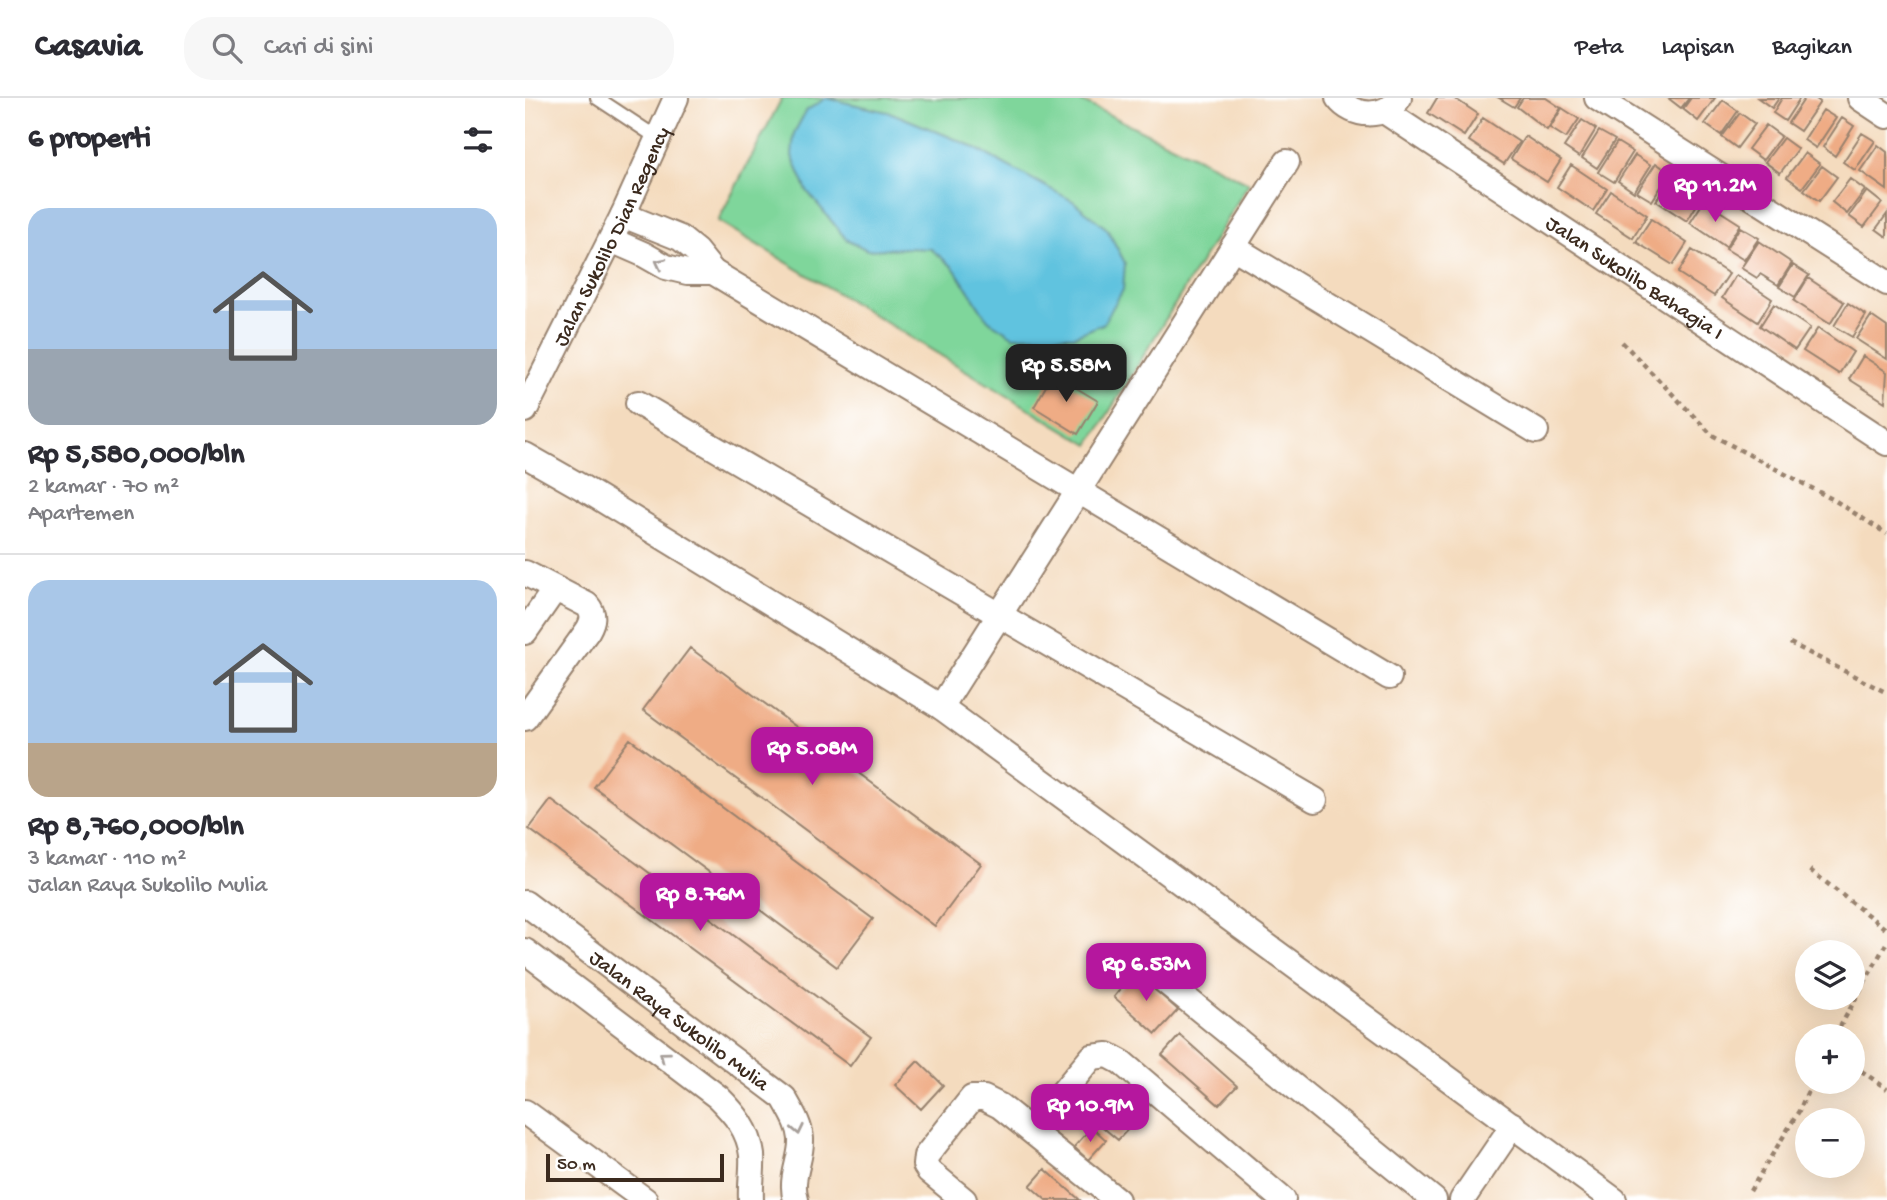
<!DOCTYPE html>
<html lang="id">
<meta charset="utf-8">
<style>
body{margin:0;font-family:"Gochi Hand",sans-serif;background:#f7f7f7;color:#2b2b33;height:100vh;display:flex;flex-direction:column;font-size:26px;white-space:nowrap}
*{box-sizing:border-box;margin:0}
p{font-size:23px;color:#7c7c81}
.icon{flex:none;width:38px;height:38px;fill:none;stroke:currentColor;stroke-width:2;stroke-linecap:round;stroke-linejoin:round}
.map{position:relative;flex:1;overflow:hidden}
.sheet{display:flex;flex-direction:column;background:#fff;width:525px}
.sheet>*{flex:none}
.controls{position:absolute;left:1270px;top:842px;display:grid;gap:14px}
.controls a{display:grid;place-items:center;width:70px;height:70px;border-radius:50%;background:#fff;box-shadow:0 7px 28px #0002;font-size:35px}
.scale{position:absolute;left:21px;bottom:18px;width:178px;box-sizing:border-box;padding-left:7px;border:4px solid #3b2a1e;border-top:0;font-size:19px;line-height:24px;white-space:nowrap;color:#3b2a1e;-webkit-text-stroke:5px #fff;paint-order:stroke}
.price{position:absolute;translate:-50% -60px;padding:0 16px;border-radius:14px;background:#b5179e;color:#fff;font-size:23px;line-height:46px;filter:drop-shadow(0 2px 4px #0008)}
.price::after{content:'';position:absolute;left:50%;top:42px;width:21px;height:16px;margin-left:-10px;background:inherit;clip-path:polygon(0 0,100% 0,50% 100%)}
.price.current{background:#222;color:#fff}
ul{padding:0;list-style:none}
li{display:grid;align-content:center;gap:14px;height:371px;padding:0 28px}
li+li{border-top:2px solid #e1e1e2}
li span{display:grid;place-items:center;height:217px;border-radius:21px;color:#555}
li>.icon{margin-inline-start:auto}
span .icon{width:126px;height:126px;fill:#fffc;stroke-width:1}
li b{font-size:30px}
h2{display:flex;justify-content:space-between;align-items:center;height:84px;padding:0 28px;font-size:30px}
header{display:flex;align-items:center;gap:42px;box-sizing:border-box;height:98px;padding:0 35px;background:#fff;border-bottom:2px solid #e1e1e2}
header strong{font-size:33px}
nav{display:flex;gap:38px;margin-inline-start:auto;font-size:24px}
.search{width:490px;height:63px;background:#f7f7f7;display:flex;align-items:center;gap:18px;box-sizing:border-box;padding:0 24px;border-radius:28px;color:#7c7c81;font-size:26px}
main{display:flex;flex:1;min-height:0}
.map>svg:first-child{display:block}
.green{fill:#7fd69b;stroke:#5d805c;stroke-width:2}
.water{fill:#61c3df;stroke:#4e767e;stroke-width:2}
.building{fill:#efac85}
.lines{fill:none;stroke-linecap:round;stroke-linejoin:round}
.service-casing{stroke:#98826e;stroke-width:16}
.minor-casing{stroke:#98826e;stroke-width:28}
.path{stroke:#98826e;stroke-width:4.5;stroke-dasharray:5 5;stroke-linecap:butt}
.service{stroke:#fff;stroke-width:12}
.minor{stroke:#fff;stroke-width:24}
.oneway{stroke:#a79f9a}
.labels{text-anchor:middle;stroke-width:7;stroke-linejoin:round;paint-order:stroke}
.street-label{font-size:21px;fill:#3b2a1e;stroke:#fff}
</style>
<header>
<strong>Casavia</strong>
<div class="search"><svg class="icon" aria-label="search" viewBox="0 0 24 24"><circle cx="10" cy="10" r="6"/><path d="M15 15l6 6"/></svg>Cari di sini</div>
<nav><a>Peta</a><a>Lapisan</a><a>Bagikan</a></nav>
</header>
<main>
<section class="sheet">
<h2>6 properti<svg class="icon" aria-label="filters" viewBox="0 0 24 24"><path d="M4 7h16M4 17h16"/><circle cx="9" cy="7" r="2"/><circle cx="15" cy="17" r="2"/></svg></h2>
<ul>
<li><span style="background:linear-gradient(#a9c7e8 65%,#9aa5b1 0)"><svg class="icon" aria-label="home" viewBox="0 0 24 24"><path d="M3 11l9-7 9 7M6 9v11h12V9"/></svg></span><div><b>Rp 5,580,000/bln</b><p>2 kamar · 70 m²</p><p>Apartemen</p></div></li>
<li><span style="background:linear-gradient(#a9c7e8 75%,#b9a48a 0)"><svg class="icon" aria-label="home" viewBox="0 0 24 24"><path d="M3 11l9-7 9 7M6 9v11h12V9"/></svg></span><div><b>Rp 8,760,000/bln</b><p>3 kamar · 110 m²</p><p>Jalan Raya Sukolilo Mulia</p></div></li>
</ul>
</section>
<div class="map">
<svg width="1362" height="1102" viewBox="0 0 1362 1102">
<rect width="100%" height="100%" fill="#fff"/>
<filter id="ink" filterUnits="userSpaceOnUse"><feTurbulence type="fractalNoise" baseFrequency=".0143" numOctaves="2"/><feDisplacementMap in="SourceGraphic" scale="14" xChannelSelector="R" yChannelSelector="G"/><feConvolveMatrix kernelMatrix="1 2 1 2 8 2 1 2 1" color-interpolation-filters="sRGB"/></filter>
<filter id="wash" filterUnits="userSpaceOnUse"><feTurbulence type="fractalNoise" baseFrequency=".00686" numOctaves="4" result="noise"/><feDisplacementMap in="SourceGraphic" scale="28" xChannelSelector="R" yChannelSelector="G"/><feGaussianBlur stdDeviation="1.57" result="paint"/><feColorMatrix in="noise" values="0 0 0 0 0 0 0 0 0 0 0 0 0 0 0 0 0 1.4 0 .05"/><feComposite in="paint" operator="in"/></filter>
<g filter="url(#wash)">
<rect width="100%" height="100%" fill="#f4dbbe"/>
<path class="green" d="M257,0H550L724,85L564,347L193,123Z"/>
<path class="water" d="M301,0L367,15L442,46L548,103L582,131L600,165L598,192L578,226L549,238H488L463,222L428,169L406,151L382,150L342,152L321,141L282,93L267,58L269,35L281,13Z"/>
<g id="blocks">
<path class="building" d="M912,0H929L953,16L939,38L903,15Z
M974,0H995L989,9Z
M998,0H1021L1036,10L1022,32L992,9Z
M1143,0H1164L1156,10Z
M1166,0H1190L1173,23L1158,11Z
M1233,0H1254L1247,10Z
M1257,0H1275L1260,23L1248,15Z
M1280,0H1290L1295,4L1275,33L1263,25Z
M1198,2L1213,13L1196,37L1180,26Z
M1037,10L1054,21L1041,40L1025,30Z
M1298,12L1311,20L1291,50L1279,42Z
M1215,15L1230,26L1212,50L1197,39Z
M958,20L994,44L979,66L944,43Z
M1317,20L1329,28L1310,58L1298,49Z
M1057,22L1071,31L1054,59L1039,49Z
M1241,27L1256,38L1238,62L1223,51Z
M1074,33L1090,42L1072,70L1057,60Z
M1337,35L1350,43L1330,72L1318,64Z
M1000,38L1036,62L1022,84L986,61Z
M1258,40L1273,51L1255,75L1240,64Z
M1092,44L1108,54L1089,84L1073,74Z
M1353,47L1362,54V92L1335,73Z
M1280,55L1295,66L1277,90L1262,79Z
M1110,57L1126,67L1109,94L1093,83Z
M1131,65L1145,75L1127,103L1112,94Z
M1046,67L1082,91L1068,113L1032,89Z
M1297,68L1312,79L1294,103L1279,92Z
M1145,80L1176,100L1162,123L1131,103Z
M1325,81L1340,92L1322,116L1307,104Z
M1086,93L1122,117L1108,140L1071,116Z
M1342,93L1357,105L1339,129L1324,118Z
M1179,103L1215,126L1201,149L1165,125Z
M1362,116V139L1351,131Z
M1126,121L1162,145L1148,167L1111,144Z
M1215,129L1234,140L1219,162L1201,151Z
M1234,143L1267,165L1253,187L1235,176L1232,180L1216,170Z
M1167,152L1204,176L1189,198L1153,175Z
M1268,167L1284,177L1270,199L1254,189Z
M1211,177L1247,201L1233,224L1197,200Z
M1283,180L1319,204L1305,226L1269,203Z
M1323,205L1341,217L1327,239L1309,228Z
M1249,206L1285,230L1270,252L1235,228Z
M1346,218L1362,229V261L1331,241Z
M1293,230L1328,254L1314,276L1278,253Z
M1338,258L1362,274L1360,304L1324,281Z
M528,276L573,303L553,336L509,309Z
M165,550L456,766L410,828L118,612Z
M105,641L348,821L312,869L69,689Z
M26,702L346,939L325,968L4,731Z
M610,874L653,912L631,936L589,899Z
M655,937L712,988L694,1007L637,957Z
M393,963L418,987L396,1011L370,987Z
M588,1000L612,1021L593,1042L569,1022Z
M567,1029L581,1042L563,1062L549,1049Z
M520,1071L555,1102H521L505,1088Z"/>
</g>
</g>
<g filter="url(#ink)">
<use href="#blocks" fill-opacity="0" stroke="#98826e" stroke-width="2"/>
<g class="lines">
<defs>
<path id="service" d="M72,0L134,41"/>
<g id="minor">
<path d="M813,0C828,20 860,21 874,0"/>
<path d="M1072,0L1362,185"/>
<path d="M1335,0L1362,18"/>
<path id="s1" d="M859,13L1362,345"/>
<path d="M98,117L155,140L171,153L188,174L864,579"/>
<path d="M86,142L118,156L141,169L162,174H188"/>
<path d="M708,149L1011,333"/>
<path d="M113,305L790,702"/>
<path id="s2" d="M0,312L98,117L151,0"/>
<path d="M0,357L58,390L416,609L1089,1102"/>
<path d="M0,475L62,507C70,516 68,523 63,532L0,620"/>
<path d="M0,534L30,491"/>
<path d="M416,609L762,64"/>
<path id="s3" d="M0,805L259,1000C266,1013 275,1026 276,1041C277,1062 264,1080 271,1102"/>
<path d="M0,853L193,999C210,1016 224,1032 227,1057C228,1071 225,1087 226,1102"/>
<path d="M631,876L909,1102"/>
<path d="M0,1014L120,1102"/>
<path d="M506,1032L567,959L583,957L596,964L758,1102"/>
<path d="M439,1102L404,1073L400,1067L401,1058L447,1000H459L475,1008L592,1102"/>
<path d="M937,1102L988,1027"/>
</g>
</defs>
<use href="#service" class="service-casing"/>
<use href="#minor" class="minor-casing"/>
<path class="path" d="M1097,244L1187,337L1309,402L1362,436
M1265,545L1362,595
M1285,772L1362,832
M1310,938L1362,844
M1328,967L1362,991
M1225,1093L1274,1013L1287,984"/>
<use href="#service" class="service"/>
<use href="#minor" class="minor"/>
</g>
<defs><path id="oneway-chevron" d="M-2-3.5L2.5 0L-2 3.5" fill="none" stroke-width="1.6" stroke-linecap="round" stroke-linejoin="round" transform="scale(1.75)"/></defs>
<g class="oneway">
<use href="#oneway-chevron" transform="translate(135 165) rotate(-153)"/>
<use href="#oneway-chevron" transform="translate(139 958) rotate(-143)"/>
<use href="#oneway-chevron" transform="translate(273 1032) rotate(78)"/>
</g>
</g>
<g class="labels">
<g class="street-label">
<text dy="7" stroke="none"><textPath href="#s2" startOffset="194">Jalan Sukolilo Dian Regency</textPath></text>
<text dy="7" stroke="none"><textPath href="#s1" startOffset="301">Jalan Sukolilo Bahagia I</textPath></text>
<text dy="7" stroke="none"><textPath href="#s3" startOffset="194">Jalan Raya Sukolilo Mulia</textPath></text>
</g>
</g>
</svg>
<div class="controls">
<a><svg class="icon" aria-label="layers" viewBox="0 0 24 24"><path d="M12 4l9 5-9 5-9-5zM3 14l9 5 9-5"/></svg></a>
<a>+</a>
<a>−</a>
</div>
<div class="scale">50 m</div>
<b class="price" style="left:1190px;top:126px">Rp 11.2M</b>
<b class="price current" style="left:541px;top:306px">Rp 5.58M</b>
<b class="price" style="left:287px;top:689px">Rp 5.08M</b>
<b class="price" style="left:175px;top:835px">Rp 8.76M</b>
<b class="price" style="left:621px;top:905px">Rp 6.53M</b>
<b class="price" style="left:565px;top:1046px">Rp 10.9M</b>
</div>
</main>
